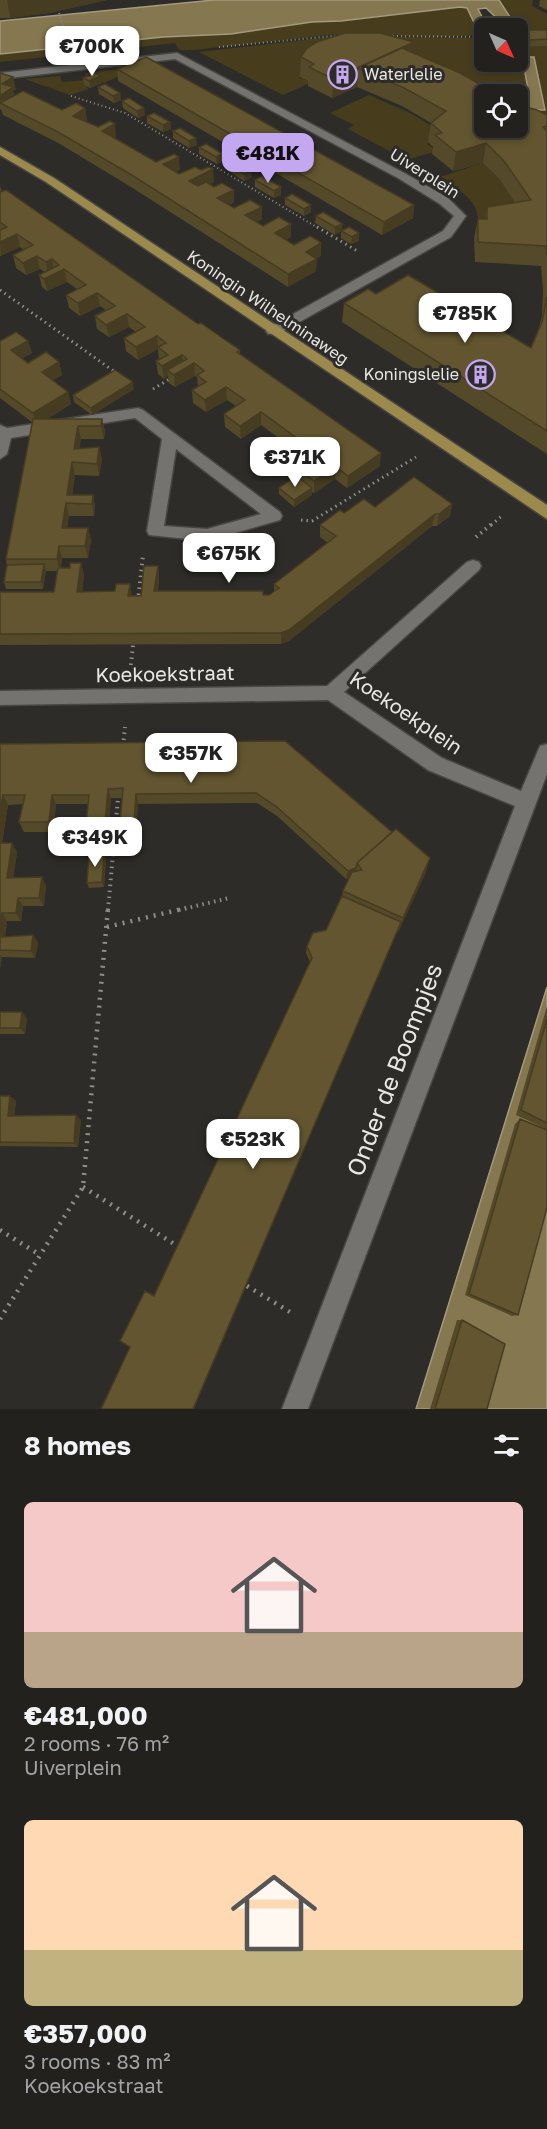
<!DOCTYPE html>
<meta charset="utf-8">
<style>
body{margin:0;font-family:"Golos Text",sans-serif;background:#2e2e2b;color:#f1f3f6;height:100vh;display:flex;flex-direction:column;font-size:22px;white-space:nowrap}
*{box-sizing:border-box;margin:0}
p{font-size:20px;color:#a2a3a4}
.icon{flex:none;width:33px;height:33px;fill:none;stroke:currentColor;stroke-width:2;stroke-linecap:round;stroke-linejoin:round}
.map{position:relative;height:1409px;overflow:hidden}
.side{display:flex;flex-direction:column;background:#22211e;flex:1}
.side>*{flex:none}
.needle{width:39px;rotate:135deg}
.controls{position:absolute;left:474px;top:18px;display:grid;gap:12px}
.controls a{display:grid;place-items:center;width:54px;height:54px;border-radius:9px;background:#22211e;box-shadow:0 3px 9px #0003,0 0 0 2px #3f3e3c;font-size:30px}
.price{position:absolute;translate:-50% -51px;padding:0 14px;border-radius:12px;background:#fff;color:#222;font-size:20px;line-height:39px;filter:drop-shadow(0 2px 3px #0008)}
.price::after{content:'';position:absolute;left:50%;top:36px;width:18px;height:14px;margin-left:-9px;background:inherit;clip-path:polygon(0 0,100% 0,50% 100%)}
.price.on{background:#c4a7f1;color:#111}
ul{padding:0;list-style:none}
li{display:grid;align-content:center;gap:12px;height:318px;padding:0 24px}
li span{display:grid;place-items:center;height:186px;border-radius:9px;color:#555}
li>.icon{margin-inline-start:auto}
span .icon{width:108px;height:108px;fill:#fffc;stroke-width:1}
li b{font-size:26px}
h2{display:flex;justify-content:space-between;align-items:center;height:72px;padding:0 24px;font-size:26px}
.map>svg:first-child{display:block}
.green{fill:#473d1d}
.water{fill:#857851;stroke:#a3997d;stroke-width:1.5}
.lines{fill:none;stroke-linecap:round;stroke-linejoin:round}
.minor-casing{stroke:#484744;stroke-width:3}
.major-casing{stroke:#484744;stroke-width:3}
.path-far3{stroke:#8e8d8a;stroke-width:2;stroke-dasharray:1 3;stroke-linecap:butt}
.path-far2{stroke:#8e8d8a;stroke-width:3;stroke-dasharray:1.5 4;stroke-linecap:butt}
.path-far1{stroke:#8e8d8a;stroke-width:4;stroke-dasharray:1.5 4.5;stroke-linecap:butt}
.path{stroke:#8e8d8a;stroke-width:4.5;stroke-dasharray:2 6;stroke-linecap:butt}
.minor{fill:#74736f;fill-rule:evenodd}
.major{fill:#9c8a4d;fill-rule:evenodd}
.wall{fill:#544929}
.shaded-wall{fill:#453c22}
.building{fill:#625530;stroke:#453c22;stroke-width:1.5}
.labels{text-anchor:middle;stroke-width:6;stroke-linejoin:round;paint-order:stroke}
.far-poi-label{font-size:16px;fill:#e8e7e5;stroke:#2d2c28;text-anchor:start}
.far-street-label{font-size:16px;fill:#e8e7e5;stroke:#2d2c28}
.street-label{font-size:20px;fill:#e8e7e5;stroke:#2d2c28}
.near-street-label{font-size:24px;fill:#e8e7e5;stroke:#2d2c28}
</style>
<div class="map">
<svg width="547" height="1409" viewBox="0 0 547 1409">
<rect width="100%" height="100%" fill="#2d2c28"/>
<path class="green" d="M499,0H533L532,6L547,14V28C519,37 509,27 499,0Z
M460,7L467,8L480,35L441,37L337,34L194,50H179L175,43L0,62V54L163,37L231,34L312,22L341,21Z
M338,36L480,38L484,62H523L528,89L544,110L534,57H518V43H526L528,47L547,46V135L518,125V94H484L301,75L300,78L312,82L283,95L199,52Z
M139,67L104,83L98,79L83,84L89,89L70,95L25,79L60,76L62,82L86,80L85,73Z
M369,95L412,114L440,131L427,144L437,151L406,160L348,129L354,125L330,113Z
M483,163L500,180L526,220L478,226C481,199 457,188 436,178Z"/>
<path class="water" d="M214,0H499L517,28H507L486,8L478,9L488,28H484V56L479,33L467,8L460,7L341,21L312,22L231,34L163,37L0,54V21Z
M518,57H534L545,110H532L526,105L528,89L523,62H494H518Z
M547,987V1409H416Z"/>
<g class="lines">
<defs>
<path id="minor" d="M177,53L406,174L448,198L466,216L451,237L278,334H268L266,331L268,328L443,231L454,216L440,204L398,178L175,59L0,79V73Z
M138,408L143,410L280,512L282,516L280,520L207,541L149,535L147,531L162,439L135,418L11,438L7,454L0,459V425L7,428ZM176,449L261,514L207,529L164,526Z
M473,560L479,562L481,566L479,570L344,692L442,758L521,791L540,746L547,744V774L308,1409H282L515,806L428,770L328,700L0,705V691L327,686L467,562Z"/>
<path id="major" d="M0,147L54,178L547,505V519L46,182L0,155Z"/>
</defs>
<use href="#minor" class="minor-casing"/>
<use href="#major" class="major-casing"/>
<path class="path-far3" d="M59,13L68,43
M389,36L484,37
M219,47L343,35
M71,96L125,113L320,229"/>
<path class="path-far2" d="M317,227L359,252
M0,290L115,372
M153,389L173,377
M301,520L312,521L416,457
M491,525L503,515"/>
<path class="path-far1" d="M476,537L493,523
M138,601L143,555
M131,665L133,645
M123,746L125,727
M108,910L118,798
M179,910L229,898"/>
<path class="path" d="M107,927L186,908
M83,1187L179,1247
M0,1230L40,1255
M247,1286L295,1315
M0,1319L83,1187L108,908"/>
<use href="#minor" class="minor"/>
<use href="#major" class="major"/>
</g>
<path class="wall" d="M0,0H107L49,13L10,18H0Z
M540,0H547V10L539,6Z
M518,30H547V46L528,47L526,43H518Z
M413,53L484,94L547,115V454L342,322L344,303L376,294L531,348L539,327L542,316L543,290L541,266L475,262L474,238L478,219H485L487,207L515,203L500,180L483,163L453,171L432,154L433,147L428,142L431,123L402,106L357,87L332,98L308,86V81L300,77L301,57Z
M117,69L414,205L413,218L382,235L118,81Z
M0,73L16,89L13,91L14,95L62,110L85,108L87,121H86L116,137L114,138L156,162L180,170L175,172L179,174L214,182L210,184L234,202L229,205L234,208L262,219L257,222L263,226L291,237L286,240L294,245L321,243V256L316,258V271L288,287L131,187L60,144L3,115L1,109L0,110Z
M83,78L102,83L90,88L84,85Z
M98,87L120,93L121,100L114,103L99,94Z
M122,101L145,115L138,118L123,108Z
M147,116L170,122L171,129L163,132L147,123Z
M173,131L197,145L189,148L173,138Z
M199,147L223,154V161L217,164L199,154Z
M227,163L252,177L244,181L227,170Z
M255,180L281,195L274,198L255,187Z
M0,186L2,192L198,324L240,350V354L380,466L347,488L335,479L314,493L312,492V495L294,507L279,494V488L297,477V468L309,460L261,425L241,439L225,427L224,414L236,406L227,400L206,412L193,403L192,390L198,387L197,377L195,376L175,387L169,383L168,376L164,379L158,374L156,361L159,360L158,349L138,360L126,351L124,338L136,332L129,327L109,337L97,329L95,316L106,310L100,306L80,316L69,308L66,295L77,289L67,282L47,291L42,287L39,275L45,272L40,269L26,275L16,268L13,255L24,250L20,247L0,256Z
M285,198L311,205V212L304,216L285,205Z
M316,216L342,230L359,241L351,244L341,238V231L335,235L315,223Z
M0,341H28L32,353L22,358L28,363L59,362L62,375L53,380L68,392L71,404L47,419H102L105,431L104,439H81L79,449L99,447L102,460L99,476L75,475L72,495H93L95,507L94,516H69L67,528H88L91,540L88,558H62L61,568H70L81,563L84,575L82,592L141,596L158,566L159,578L158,591L269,595L274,592V584L328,543L320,537V525L344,513L375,507L452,504L450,516L437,526H432L289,641L281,644L0,645V592H54L57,571H46L43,589H6L4,582L7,565L6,559L33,423L0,398Z
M134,389L92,415L74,402L73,395Z
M285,741L426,872L399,930L130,1347L148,1292L154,1295L310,962L306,953L307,946L326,930L342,896L343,891L349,878L346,879L277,816L257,803L138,804L136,832H123L120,823L122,798H111L108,833H90L86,824L88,804H56L53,832H24L19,822L23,804L8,805L2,843L17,852L13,878L42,877L46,886L44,906H23L21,921H7L5,937L33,935L38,943L35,958L2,957L0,969V744Z
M106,859L104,887L89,888L87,883Z
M547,1006V1208L518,1315L512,1316L465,1295L515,1124L520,1119L544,1128L516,1115Z
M0,1012L27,1018L25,1034H0Z
M0,1096H10L16,1101L14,1116L81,1120L78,1147L0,1146Z
M457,1320H462L487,1409H430Z"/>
<path class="shaded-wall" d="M7,0H107L49,13L10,18Z
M414,42L412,61L358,68L357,87L332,98L333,79Z
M101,76L102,83L90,88L89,81Z
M13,77L16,89L13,91L15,100L0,103V96L2,84Z
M120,93L121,100L114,103L113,96Z
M85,108L87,121L75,128L73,116Z
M144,108L145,115L138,118L137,111Z
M170,122L171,129L163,132V125Z
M115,124L116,137L103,144L102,131Z
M196,138L197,145L189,148V141Z
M486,143L483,163L453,171L456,152Z
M223,154V161L217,164L216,157Z
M179,157L180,170L164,177L163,164Z
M213,169L214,182L190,193L189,181Z
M251,170L252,177L244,181V174Z
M281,187V195L274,198V191Z
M234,190V202L218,210L217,198Z
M311,205V212L304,216V209Z
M414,205L413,218L382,235L384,222Z
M262,207V219L246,228L245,215Z
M291,224V237L275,246V233Z
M343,224L342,231L335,235V227Z
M359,233V241L351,244L352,237Z
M17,234L20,247L1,256L0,242Z
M321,243V256L305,264L306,252Z
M37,256L40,269L26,275L23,263Z
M52,259L54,272L48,275L46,262Z
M317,259L316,271L288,287V274Z
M64,269L67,282L47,291L44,279Z
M97,293L100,306L80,316L78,303Z
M127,314L129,327L109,337L106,325Z
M157,336L158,349L138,360L136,347Z
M28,341L32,353L14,363L11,350Z
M182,355L184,367L167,370L168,376L164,379L162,366Z
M59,362L62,375L45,385L42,372Z
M194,363L195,376L175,387L174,375Z
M133,382L134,389L92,415L91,408Z
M226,387L227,400L206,412L205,400Z
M68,392L71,404L36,426L33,413Z
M261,412V425L241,439L240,426Z
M102,419L105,431L104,439L101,426Z
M78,426L81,439L77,462L74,449Z
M99,447L102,460L99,476L97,464Z
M381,453L380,466L347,488L348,476Z
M72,462L75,475L71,504L67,495Z
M336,467L335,479L314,493V481Z
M312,488V495L294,507V500Z
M93,495L95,507L94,516L92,504Z
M66,503L69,516L65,540L62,528Z
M452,504L450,516L437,526L439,514Z
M435,514L432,526L289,641L281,644V633Z
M88,528L91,540L88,558L85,546Z
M59,546L62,558L60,571L57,559Z
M81,563L84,575L81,604L77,592Z
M44,564L46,571L43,589L41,582Z
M158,566L159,578L156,603L154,591Z
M130,584L132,595L130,608L128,596Z
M108,789L111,798L108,833L105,824Z
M136,794L138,804L136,832L134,823Z
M3,795L8,805L0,852V812Z
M52,795L56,804L53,832L49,822Z
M12,843L17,852L12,886L7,878Z
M104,854L106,859L104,887L102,882Z
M430,858L426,872L399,930L403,918Z
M356,868L354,877L346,879L348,871Z
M42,877L46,886L44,906L39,898Z
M18,898L23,906L21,921L16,913Z
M2,913L7,921L4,945L0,940V927Z
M401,922L398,930L194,1409H193Z
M33,935L38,943L35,958L31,951Z
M0,955L2,957L0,969Z
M22,1012L27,1018L25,1034L20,1028Z
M10,1096L16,1101L14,1121L8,1116Z
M76,1115L81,1120L78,1147L74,1143Z"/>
<path class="building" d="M518,30H547V39L529,40L528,36L518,37Z
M345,33H380L414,42L333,79L309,67L314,64L301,57L307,48L317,42Z
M402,48L460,73L497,94H484V128H518V105L537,110L547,115V126L543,127L547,131V256L546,246L478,242V219H487V207L531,200L504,161L486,143L456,152L435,135L442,133L431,123L446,111L404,88L358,68Z
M146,57L414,205L384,222L117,69Z
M0,73L13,77L2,84L13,87L0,96Z
M95,73L101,76L89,81L83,78Z
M105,84L120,93L113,96L98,87Z
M23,91L62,110L76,103L85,108L73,116L98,127L110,121L115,124L102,131L156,162L174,154L179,157L163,164L179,174L195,167L201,170L209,167L213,169L189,181L198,186L206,182L214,187L222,183L234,190L217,198L234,208L250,200L262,207L245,215L263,226L279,217L291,224L275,233L294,245L310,236L317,240L321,243L306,252L317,259L288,274L130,174L58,132L0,103Z
M129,98L144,108L137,111L122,101Z
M154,113L170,122L163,125L147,116Z
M180,128L196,138L189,141L173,131Z
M206,144L223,154L216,157L199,147Z
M234,160L251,170L244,174L227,163Z
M262,176L281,187L274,191L255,180Z
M6,190L198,324L201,323L221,337L240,350L237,352L381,453L348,476L336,467L314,481L297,468L319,455L309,447L261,412L240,426L224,414L245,400L226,387L205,400L192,390L206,382L197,375L204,371L194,363L174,375L167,370L187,359L185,357L182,355L162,366L156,361L168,355L158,347L166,343L157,336L136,347L124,338L145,327L127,314L106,325L95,316L115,306L97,293L78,303L66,295L86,285L64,269L44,279L39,275L59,265L52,259L46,262L37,256L23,263L13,255L33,245L17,234L0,242V230L7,227L0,222V192Z
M292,194L311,205L304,209L285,198Z
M323,212L343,224L335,227L316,216Z
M349,227L359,233L352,237L341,231Z
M408,275L531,348L542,322L547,297V431L344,303L368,289L376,294Z
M16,332L28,341L11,350L28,363L46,352L54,358L59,362L42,372L68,392L33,413L0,389V341Z
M115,370L133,382L91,408L73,395Z
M33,419H102L101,426H78L74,449L99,447L97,464L72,462L67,495H93L92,504L66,503L62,528H88L85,546H59L57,559H6Z
M296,476L312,488L294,500L279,488Z
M414,477L452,504L439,514H435L289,630L281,633L0,634V592H54L58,568H70V563H81L77,592L115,591L116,584H130L128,596H141L144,566H158L154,591H263V595H269L279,588L274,584L336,536L320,525L340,510L344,513L364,499L375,507Z
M44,564L41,582H4L7,565Z
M285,741L392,832L357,863L356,868L348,871L277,807L256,793L136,794L134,823H120L123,788L108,789L105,824H86L89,795H52L49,822H19L25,795H3L0,812V744Z
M396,829L430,858L403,918L343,891L352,872L362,870L357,863Z
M0,843H12L7,878L42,877L39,898H18L16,913H2L0,927Z
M89,854H104L102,882L87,883Z
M342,896L401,922L193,1409H101L130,1347L120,1341L145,1291L154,1296L312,958L307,946L313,933L326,930Z
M33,935L31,951L0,950V937Z
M0,1012H22L20,1028H0Z
M547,1019V1123L521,1110Z
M0,1096H10L8,1116L76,1115L74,1143L0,1142Z
M520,1119L547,1130V1208L518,1315L469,1294Z
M462,1320L505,1344L487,1409H435Z"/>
<defs>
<symbol id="building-ring" viewBox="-11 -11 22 22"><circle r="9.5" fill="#2d2c28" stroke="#c4a7f1" stroke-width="1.5"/><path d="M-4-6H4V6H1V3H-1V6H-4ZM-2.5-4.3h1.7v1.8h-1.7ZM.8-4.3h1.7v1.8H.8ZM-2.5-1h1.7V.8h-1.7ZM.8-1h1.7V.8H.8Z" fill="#c4a7f1"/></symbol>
</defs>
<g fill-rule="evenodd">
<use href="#building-ring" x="326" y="58" width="33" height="33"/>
<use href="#building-ring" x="464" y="358" width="33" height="33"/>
</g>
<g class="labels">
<g class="far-poi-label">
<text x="364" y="80">Waterlelie</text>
<text x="459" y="380" text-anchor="end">Koningslelie</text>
</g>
<g class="far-street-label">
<text transform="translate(425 173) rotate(32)" y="6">Uiverplein</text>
<text transform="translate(268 307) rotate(34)" y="6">Koningin Wilhelminaweg</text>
</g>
<g class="street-label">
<text transform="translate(165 674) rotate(-1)" y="7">Koekoekstraat</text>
<text transform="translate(406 713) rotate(34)" y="7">Koekoekplein</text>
</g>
<g class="near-street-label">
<text transform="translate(395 1070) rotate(-69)" y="8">Onder de Boompjes</text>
</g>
</g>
</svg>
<div class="controls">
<a><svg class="needle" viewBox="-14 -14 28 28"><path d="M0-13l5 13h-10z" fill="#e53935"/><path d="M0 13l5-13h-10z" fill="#a2a3a4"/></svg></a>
<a><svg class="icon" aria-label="locate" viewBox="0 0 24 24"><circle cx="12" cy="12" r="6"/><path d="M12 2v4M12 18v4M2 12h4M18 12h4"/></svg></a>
</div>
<b class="price" style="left:92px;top:77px">€700K</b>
<b class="price on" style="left:268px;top:184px">€481K</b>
<b class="price" style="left:465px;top:344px">€785K</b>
<b class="price" style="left:295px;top:488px">€371K</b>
<b class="price" style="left:229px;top:584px">€675K</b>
<b class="price" style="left:191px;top:784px">€357K</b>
<b class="price" style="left:95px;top:868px">€349K</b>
<b class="price" style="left:253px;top:1170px">€523K</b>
</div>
<section class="side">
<h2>8 homes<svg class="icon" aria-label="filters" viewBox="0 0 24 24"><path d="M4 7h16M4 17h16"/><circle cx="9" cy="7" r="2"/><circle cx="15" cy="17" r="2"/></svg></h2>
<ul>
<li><span style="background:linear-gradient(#f6c9c9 70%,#b9a48a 0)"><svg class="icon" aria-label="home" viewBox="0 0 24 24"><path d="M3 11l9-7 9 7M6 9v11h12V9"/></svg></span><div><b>€481,000</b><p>2 rooms · 76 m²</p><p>Uiverplein</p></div></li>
<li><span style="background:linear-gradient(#ffd9b3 70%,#c2b280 0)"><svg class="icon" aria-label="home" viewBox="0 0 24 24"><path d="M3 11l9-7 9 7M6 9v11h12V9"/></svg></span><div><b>€357,000</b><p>3 rooms · 83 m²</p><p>Koekoekstraat</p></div></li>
</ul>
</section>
